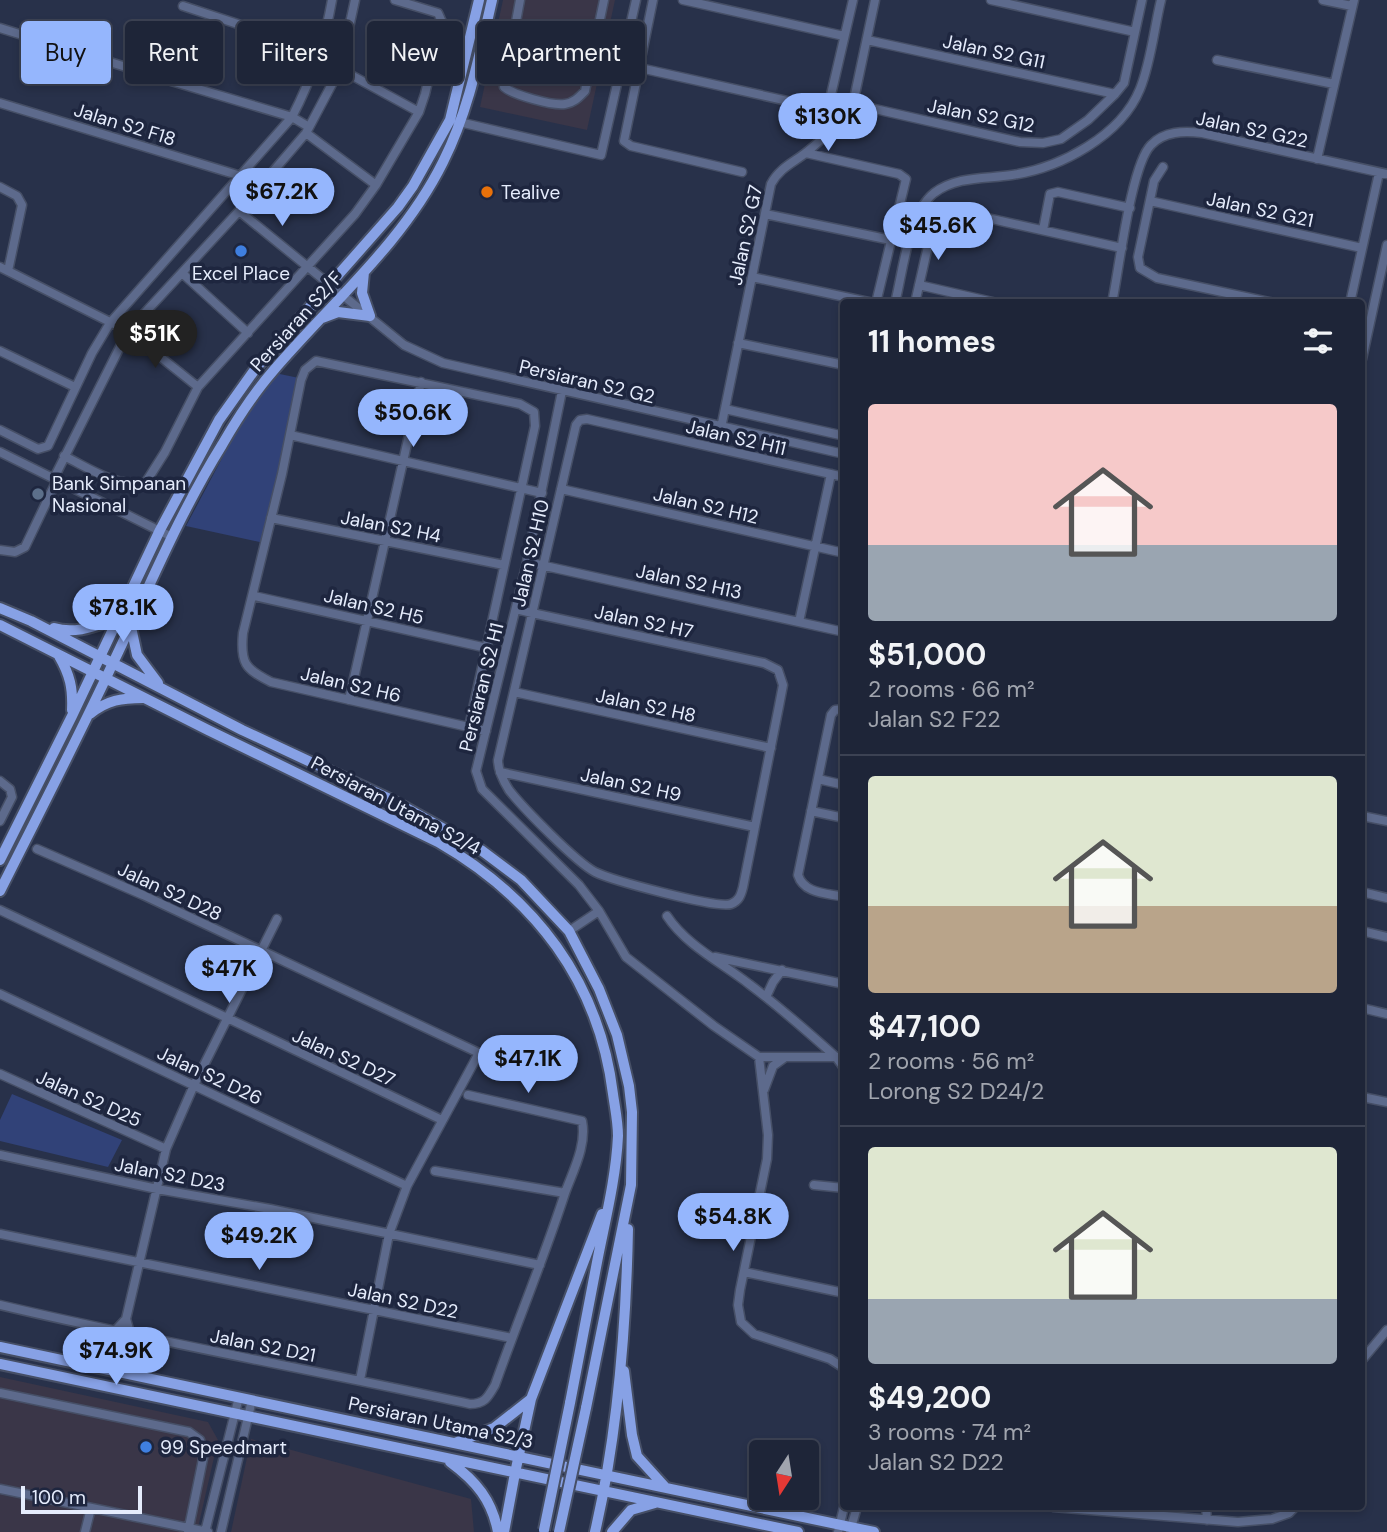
<!DOCTYPE html>
<meta charset="utf-8">
<style>
body{margin:0;font-family:"DM Sans",sans-serif;background:#262d40;color:#f1f3f6;height:100vh;display:flex;flex-direction:column;font-size:26px;white-space:nowrap}
*{box-sizing:border-box;margin:0}
p{font-size:23px;color:#a1a5ae}
.icon{flex:none;width:38px;height:38px;fill:none;stroke:currentColor;stroke-width:2;stroke-linecap:round;stroke-linejoin:round}
.map{position:relative;flex:1;overflow:hidden}
.panel{position:absolute;left:840px;top:299px;width:525px;height:1211px;display:flex;flex-direction:column;background:#1e2538;border-radius:7px;box-shadow:0 4px 10px #0003,0 0 0 2px #3c4253}
.panel>*{flex:none}
.banner{position:absolute;left:21px;top:21px;width:665px;height:63px;display:flex;gap:14px}
.needle{width:46px;rotate:192deg}
.buttons{position:absolute;left:749px;top:1440px;display:grid;gap:14px}
.buttons a{display:grid;place-items:center;width:70px;height:70px;border-radius:7px;background:#1e2538;box-shadow:0 4px 10px #0003,0 0 0 2px #3c4253;font-size:35px}
.scale{position:absolute;left:21px;bottom:18px;width:121px;box-sizing:border-box;padding-left:7px;border:4px solid #e5ecfc;border-top:0;font-size:19px;line-height:24px;white-space:nowrap;color:#e5ecfc;-webkit-text-stroke:5px #1e263f;paint-order:stroke}
.price{position:absolute;translate:-50% -60px;padding:0 16px;border-radius:24px;background:#95b6fd;color:#111;font-size:23px;line-height:46px;filter:drop-shadow(0 2px 4px #0008)}
.price::after{content:'';position:absolute;left:50%;top:42px;width:21px;height:16px;margin-left:-10px;background:inherit;clip-path:polygon(0 0,100% 0,50% 100%)}
.price.selected{background:#222;color:#fff}
ul{padding:0;list-style:none}
li{display:grid;align-content:center;gap:14px;height:371px;padding:0 28px}
li+li{border-top:2px solid #3c4253}
li span{display:grid;place-items:center;height:217px;border-radius:7px;color:#555}
li>.icon{margin-inline-start:auto}
span .icon{width:126px;height:126px;fill:#fffc;stroke-width:1}
li b{font-size:30px}
h2{display:flex;justify-content:space-between;align-items:center;height:84px;padding:0 28px;font-size:30px}
.tag{padding:0 24px;border-radius:7px;background:#1e2538;box-shadow:0 4px 10px #0003,0 0 0 2px #3c4253;font-size:24px;line-height:63px}
.tag.selected{background:#95b6fd;color:#111}
.map>svg:first-child{display:block}
.commercial{fill:#3a3648}
.green{fill:#314278}
.lines{fill:none;stroke-linecap:round;stroke-linejoin:round}
.minor-casing{stroke:#464f66;stroke-width:11}
.major-casing{stroke:#464f66;stroke-width:14}
.minor{stroke:#5d6a8c;stroke-width:8}
.major{stroke:#87a1e5;stroke-width:10}
.major-bridge-casing{stroke:#464f66;stroke-width:14;stroke-linecap:butt}
.major-bridge{stroke:#87a1e5;stroke-width:10}
.food-dot{fill:#e8710a;stroke:#1e263f;stroke-width:2.5}
.shop-dot{fill:#3f7fe0;stroke:#1e263f;stroke-width:2.5}
.service-dot{fill:#5c6f8a;stroke:#1e263f;stroke-width:2.5}
.labels{text-anchor:middle;stroke-width:7;stroke-linejoin:round;paint-order:stroke}
.street-label{font-size:19px;fill:#e5ecfc;stroke:#1e263f}
.poi-label{font-size:19px;fill:#e5ecfc;stroke:#1e263f;text-anchor:start}
</style>
<div class="map">
<svg width="1387" height="1532" viewBox="0 0 1387 1532">
<rect width="100%" height="100%" fill="#28314a"/>
<path class="commercial" d="M503,0H615L587,130L480,107Z
M0,1377L208,1422L218,1440L197,1532H0Z
M251,1439L471,1499L474,1532H231Z"/>
<path class="green" d="M275,373L299,378L264,543L186,526L253,400Z
M12,1094L122,1140L108,1167L0,1141V1120Z"/>
<g class="lines">
<defs>
<path id="minor" d="M520,0L504,87C513,95 553,106 565,104C574,103 579,97 585,91L604,0
M653,0L624,141L631,146L742,172
M683,0L844,36
M991,0L1135,32
M1323,0L1352,6
M183,6L320,51
M0,28L126,67
M598,30L628,37
M867,40L1115,94
M1217,60L1334,84
M622,64L819,108L826,106L830,99L853,0
M340,69L419,112
M161,78L292,117L309,127
M0,103L241,176
M853,104L1020,142L1043,143L1061,139L1088,120L1115,94L1124,83L1142,0
M455,121L601,155L636,0
M306,133L376,185
M806,153L899,174L906,179L876,303
M1317,159L1354,0
M1163,167L1154,181L1138,257L1140,268L1157,278L1274,303
M0,187L17,196L22,205L8,271
M1150,201L1362,248
M239,211L404,345L443,363L465,368L844,454
M765,214L891,240
M1043,230L1050,194L1058,192L1130,208
M0,267L128,331L198,387
M182,273L248,333
M752,277L873,303
M919,285L997,303
M895,303C903,272 908,214 934,193C957,176 985,179 1012,175C1060,168 1121,136 1140,89C1151,62 1154,29 1161,0
M915,303L931,233L947,213H965L1122,248
M1112,303C1119,270 1131,165 1151,145C1164,131 1184,131 1202,133L1387,174
M1350,303L1379,173
M738,343L844,365
M0,351L75,387
M1362,359L1387,245
M562,391L527,562L476,771L482,789L579,885L599,911L569,931
M725,409L840,435L844,434
M721,428L771,184C780,167 795,162 808,151C825,137 842,122 853,104L875,0
M0,430L38,449L48,446L92,353L110,323L292,117C311,80 325,41 332,0
M290,435L542,493
M0,452L172,537
M64,456C89,468 118,489 146,482L165,452L198,387L355,214L376,185L419,112L425,94L442,22L438,13L395,0
M54,478L128,331L239,211L306,133L340,69L355,0
M561,489L844,553
M271,518L504,565
M0,550L15,552L25,547L57,480
M527,562L844,632
M254,596L487,648
M516,609L532,613L764,663L778,670L783,685L779,706L743,887C741,895 739,901 731,904C717,909 611,880 595,872C576,862 523,808 509,790C504,782 498,770 498,760L576,425L580,420L587,419L844,477
M799,622L831,474
M514,692L771,748
M349,700L421,382
M844,709L835,710L831,715L798,875C804,894 827,893 844,897
M469,727L535,426L534,412L520,404L316,361L305,370L301,380L282,474L243,633C240,663 245,669 271,682L486,731
M500,772L755,827
M818,779L844,785
M0,781L10,789L12,797L0,821
M811,811L844,818
M1362,816L1387,821
M37,849L143,895L479,1053L407,1186L389,1234L360,1380
M1362,892L1387,898
M0,910L442,1120
M599,911L626,957L714,1026L759,1057H844
M667,916C686,945 722,963 749,984C780,1007 808,1032 836,1057L844,1068
M1362,931L1387,937
M715,957L844,984
M0,994L407,1186
M766,997L773,982L782,970
M1362,1008L1387,1014
M759,1057L768,1135L767,1159L740,1290L738,1305L741,1322L754,1334L830,1359L844,1368
M0,1074L166,1149
M764,1090L773,1066L784,1058
M1362,1097L1387,1102
M0,1155L157,1189L270,1209L540,1265
M435,1171L565,1193
M814,1185L844,1188
M0,1234L512,1338
M744,1272L844,1293
M0,1305C156,1342 314,1370 470,1404C485,1404 488,1397 495,1385C518,1320 544,1258 565,1193C573,1171 587,1145 582,1121L468,1095
M1362,1360L1387,1330
M108,1369L114,1332L126,1319
M125,1373L131,1336L126,1319L166,1149L194,1085L277,919
M0,1393L189,1432L200,1440L204,1454L188,1532
M0,1489L208,1532
M1053,1507L1238,1522L1272,1519L1289,1513L1295,1507
M1206,1507L1207,1520
M850,1531L857,1507
M85,1532L91,1508
M205,1532L239,1397
M221,1532L252,1400
M838,1532L844,1507"/>
<path id="major" d="M364,272L362,293L370,316
M322,318L338,312L370,316
M0,608L31,621L242,730L392,800L446,830L481,850L521,880L569,931L599,989L617,1035L629,1086L632,1112L631,1185L586,1408
M0,625L208,730L438,842C535,898 599,981 613,1094C615,1108 618,1122 618,1136C616,1177 606,1217 598,1257C589,1306 579,1354 570,1403
M131,627L137,655L158,683
M54,628C76,635 97,625 119,618
M59,656C70,675 73,688 72,710
M90,714C107,700 122,698 143,698
M0,860L72,716L160,530L219,420L256,368L398,207L413,186L450,120L479,0
M0,891C38,815 77,740 113,663C148,590 179,514 222,445C237,419 253,394 273,371C331,303 403,243 443,162C469,110 479,56 492,0
M0,1347L874,1532
M0,1364L798,1532
M624,1371L632,1435L637,1456L666,1488
M455,1443L494,1428L531,1399
M450,1462C476,1481 492,1500 498,1532
M504,1532L515,1473L531,1399L602,1214
M595,1532C618,1433 626,1330 628,1229
M612,1532L631,1510L655,1503"/>
</defs>
<use href="#minor" class="minor-casing"/>
<use href="#major" class="major-casing"/>
<use href="#minor" class="minor"/>
<use href="#major" class="major"/>
<defs>
<path id="major-bridge" d="M544,1530L570,1403
M559,1532L586,1408"/>
</defs>
<use href="#major-bridge" class="major-bridge-casing"/>
<use href="#major-bridge" class="major-bridge"/>
</g>
<circle class="food-dot" cx="487" cy="192" r="7"/>
<g class="shop-dot">
<circle cx="241" cy="251" r="7"/>
<circle cx="146" cy="1447" r="7"/>
</g>
<circle class="service-dot" cx="38" cy="494" r="7"/>
<g class="labels">
<g class="street-label">
<text transform="translate(994 51) rotate(12)" y="7">Jalan S2 G11</text>
<text transform="translate(981 115) rotate(11)" y="7">Jalan S2 G12</text>
<text transform="translate(125 124) rotate(17)" y="7">Jalan S2 F18</text>
<text transform="translate(1252 129) rotate(12)" y="7">Jalan S2 G22</text>
<text transform="translate(1260 209) rotate(12)" y="7">Jalan S2 G21</text>
<text transform="translate(745 235) rotate(-78)" y="7">Jalan S2 G7</text>
<text transform="translate(296 321) rotate(-48)" y="7">Persiaran S2/F</text>
<text transform="translate(587 381) rotate(13)" y="7">Persiaran S2 G2</text>
<text transform="translate(736 437) rotate(13)" y="7">Jalan S2 H11</text>
<text transform="translate(706 505) rotate(13)" y="7">Jalan S2 H12</text>
<text transform="translate(391 526) rotate(11)" y="7">Jalan S2 H4</text>
<text transform="translate(530 553) rotate(-77)" y="7">Jalan S2 H10</text>
<text transform="translate(689 581) rotate(12)" y="7">Jalan S2 H13</text>
<text transform="translate(374 606) rotate(13)" y="7">Jalan S2 H5</text>
<text transform="translate(644 621) rotate(12)" y="7">Jalan S2 H7</text>
<text transform="translate(351 684) rotate(13)" y="7">Jalan S2 H6</text>
<text transform="translate(481 687) rotate(-76)" y="7">Persiaran S2 H1</text>
<text transform="translate(646 705) rotate(12)" y="7">Jalan S2 H8</text>
<text transform="translate(631 784) rotate(12)" y="7">Jalan S2 H9</text>
<text transform="translate(396 805) rotate(28)" y="7">Persiaran Utama S2/4</text>
<text transform="translate(170 891) rotate(25)" y="7">Jalan S2 D28</text>
<text transform="translate(344 1057) rotate(25)" y="7">Jalan S2 D27</text>
<text transform="translate(210 1075) rotate(25)" y="7">Jalan S2 D26</text>
<text transform="translate(89 1098) rotate(24)" y="7">Jalan S2 D25</text>
<text transform="translate(170 1174) rotate(11)" y="7">Jalan S2 D23</text>
<text transform="translate(403 1300) rotate(12)" y="7">Jalan S2 D22</text>
<text transform="translate(263 1345) rotate(11)" y="7">Jalan S2 D21</text>
<text transform="translate(441 1422) rotate(12)" y="7">Persiaran Utama S2/3</text>
</g>
<g class="poi-label">
<text x="501" y="199">Tealive</text>
<text x="241" y="280" text-anchor="middle">Excel Place</text>
<text x="52" y="490">Bank Simpanan<tspan x="52" dy="22">Nasional</tspan></text>
<text x="160" y="1454">99 Speedmart</text>
</g>
</g>
</svg>
<div class="buttons">
<a><svg class="needle" viewBox="-14 -14 28 28"><path d="M0-13l5 13h-10z" fill="#e53935"/><path d="M0 13l5-13h-10z" fill="#a1a5ae"/></svg></a>
</div>
<div class="scale">100 m</div>
<b class="price" style="left:828px;top:153px">$130K</b>
<b class="price" style="left:282px;top:228px">$67.2K</b>
<b class="price" style="left:938px;top:262px">$45.6K</b>
<b class="price selected" style="left:155px;top:370px">$51K</b>
<b class="price" style="left:413px;top:449px">$50.6K</b>
<b class="price" style="left:123px;top:644px">$78.1K</b>
<b class="price" style="left:229px;top:1005px">$47K</b>
<b class="price" style="left:528px;top:1095px">$47.1K</b>
<b class="price" style="left:733px;top:1253px">$54.8K</b>
<b class="price" style="left:259px;top:1272px">$49.2K</b>
<b class="price" style="left:116px;top:1387px">$74.9K</b>
<div class="banner">
<a class="tag selected">Buy</a>
<a class="tag">Rent</a>
<a class="tag">Filters</a>
<a class="tag">New</a>
<a class="tag">Apartment</a>
</div>
<section class="panel">
<h2>11 homes<svg class="icon" aria-label="filters" viewBox="0 0 24 24"><path d="M4 7h16M4 17h16"/><circle cx="9" cy="7" r="2"/><circle cx="15" cy="17" r="2"/></svg></h2>
<ul>
<li><span style="background:linear-gradient(#f6c9c9 65%,#9aa5b1 0)"><svg class="icon" aria-label="home" viewBox="0 0 24 24"><path d="M3 11l9-7 9 7M6 9v11h12V9"/></svg></span><div><b>$51,000</b><p>2 rooms · 66 m²</p><p>Jalan S2 F22</p></div></li>
<li><span style="background:linear-gradient(#dfe7d0 60%,#b9a48a 0)"><svg class="icon" aria-label="home" viewBox="0 0 24 24"><path d="M3 11l9-7 9 7M6 9v11h12V9"/></svg></span><div><b>$47,100</b><p>2 rooms · 56 m²</p><p>Lorong S2 D24/2</p></div></li>
<li><span style="background:linear-gradient(#dfe7d0 70%,#9aa5b1 0)"><svg class="icon" aria-label="home" viewBox="0 0 24 24"><path d="M3 11l9-7 9 7M6 9v11h12V9"/></svg></span><div><b>$49,200</b><p>3 rooms · 74 m²</p><p>Jalan S2 D22</p></div></li>
</ul>
</section>
</div>
